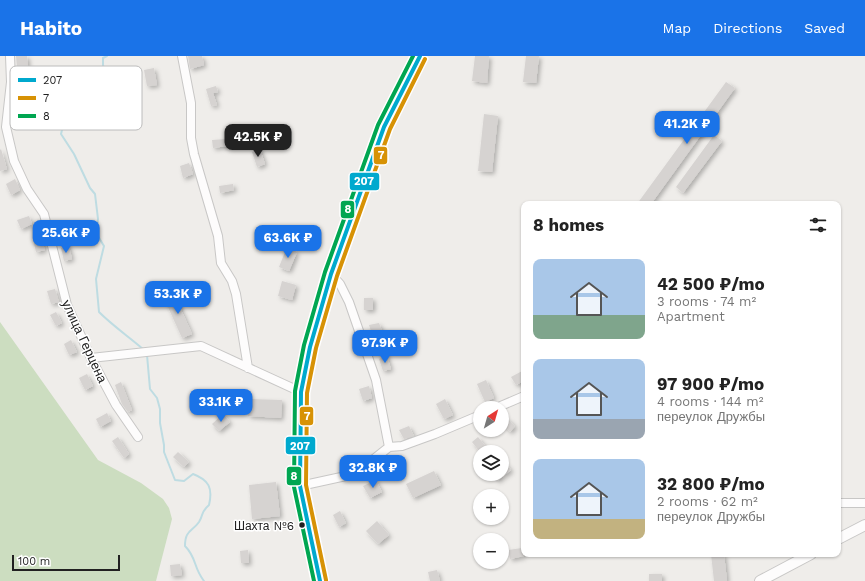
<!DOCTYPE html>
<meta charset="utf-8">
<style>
body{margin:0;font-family:"Work Sans",sans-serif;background:#f6f6f6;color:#222;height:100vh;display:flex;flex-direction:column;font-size:15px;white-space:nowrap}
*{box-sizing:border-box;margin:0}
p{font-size:13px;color:#767676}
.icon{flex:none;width:22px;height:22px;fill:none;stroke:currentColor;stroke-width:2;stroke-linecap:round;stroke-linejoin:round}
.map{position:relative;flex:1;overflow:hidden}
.drawer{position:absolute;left:521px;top:145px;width:320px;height:356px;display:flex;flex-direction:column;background:#fff;border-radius:8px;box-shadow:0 1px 3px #0004}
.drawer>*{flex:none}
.needle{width:26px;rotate:37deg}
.fabs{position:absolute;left:473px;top:345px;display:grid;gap:8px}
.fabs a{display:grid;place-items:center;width:36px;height:36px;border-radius:50%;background:#fff;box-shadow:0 1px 3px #0004;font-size:20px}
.scale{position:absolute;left:12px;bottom:10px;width:108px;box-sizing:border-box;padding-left:4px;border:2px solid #212121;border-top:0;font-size:11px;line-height:14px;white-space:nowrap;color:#212121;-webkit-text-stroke:3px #fff;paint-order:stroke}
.price{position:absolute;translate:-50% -34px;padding:0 9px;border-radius:8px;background:#1a73e8;color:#fff;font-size:13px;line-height:26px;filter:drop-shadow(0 1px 2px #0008)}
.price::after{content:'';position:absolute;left:50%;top:24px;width:12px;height:9px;margin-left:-6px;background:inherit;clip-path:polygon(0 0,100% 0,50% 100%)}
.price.on{background:#222;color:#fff}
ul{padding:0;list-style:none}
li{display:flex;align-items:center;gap:12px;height:100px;padding:0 12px}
li span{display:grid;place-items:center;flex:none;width:112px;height:80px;border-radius:8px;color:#555}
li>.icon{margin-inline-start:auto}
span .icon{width:48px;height:48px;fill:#fffc;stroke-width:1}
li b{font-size:17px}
h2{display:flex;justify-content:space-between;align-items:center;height:48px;padding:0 12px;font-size:17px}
header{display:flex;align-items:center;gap:24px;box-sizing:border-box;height:56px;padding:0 20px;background:#1a73e8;color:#fff}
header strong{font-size:19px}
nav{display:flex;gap:22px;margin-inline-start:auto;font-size:14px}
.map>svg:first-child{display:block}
.forest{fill:#ccddc0}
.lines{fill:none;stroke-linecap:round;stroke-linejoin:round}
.stream{stroke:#bedce2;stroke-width:2}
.building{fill:#d6d3d1;filter:url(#shadow)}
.minor-casing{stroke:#c8c7c6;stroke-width:10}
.tertiary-casing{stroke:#c8c7c6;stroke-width:12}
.primary-casing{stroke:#a69986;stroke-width:14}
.minor{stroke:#fdfcfc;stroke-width:8}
.tertiary{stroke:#fdfcfc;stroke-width:10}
.primary{stroke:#f2ece6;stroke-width:12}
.bus-1-casing{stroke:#fff;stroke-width:7}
.bus-2-casing{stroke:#fff;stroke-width:7}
.bus-3-casing{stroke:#fff;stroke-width:7}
.bus-1{stroke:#00a9ce;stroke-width:4}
.bus-2{stroke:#d79205;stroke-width:4}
.bus-3{stroke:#00a651;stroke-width:4}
.bus-dot{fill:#212121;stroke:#fff;stroke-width:1.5}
.labels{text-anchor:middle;stroke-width:3;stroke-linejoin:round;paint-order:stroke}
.bus-label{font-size:12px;fill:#212121;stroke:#fff;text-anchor:end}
.street-label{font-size:13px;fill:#212121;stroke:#fff}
.key{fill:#fff;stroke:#bcbcbc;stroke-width:1}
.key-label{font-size:11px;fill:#212121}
.line-badge{stroke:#fff;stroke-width:1.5}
.badge-label{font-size:11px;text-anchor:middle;font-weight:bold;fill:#fff}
</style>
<header>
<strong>Habito</strong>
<nav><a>Map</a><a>Directions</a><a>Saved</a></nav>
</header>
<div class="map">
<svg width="865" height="525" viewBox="0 0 865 525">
<defs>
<filter id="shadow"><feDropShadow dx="2.5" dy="2.5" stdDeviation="2" flood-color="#0004"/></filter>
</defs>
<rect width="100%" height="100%" fill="#efedea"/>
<path class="forest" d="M0,266L98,404L141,427L163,443L169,452L172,463L156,525H0Z"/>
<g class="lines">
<path class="stream" d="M107,0L103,2V10L110,14L113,21C93,36 108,43 100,59H75L64,66L61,78L74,98L90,132L95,138L98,163L96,177L104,190L96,223L99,256C113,270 128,280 143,293
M147,299L150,333L157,342L160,353V367L164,389V396L175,424L184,425L193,418C209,424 213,432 209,449C200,457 204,458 199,466C192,476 185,474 185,490C197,502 193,511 204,525"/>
</g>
<path class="building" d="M16,0H27L31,41L20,42Z
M188,0H202L204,9L190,13Z
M475,0H489L487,27L472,25Z
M526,0H539L536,27L523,26Z
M154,12L157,29L147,30L144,14Z
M726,26L735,32L651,148H637Z
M216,30L218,36L213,37L217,49L211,50L206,33Z
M484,58L498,60L492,116L478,115Z
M714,79L722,85L683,137L676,131Z
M226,83L227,90L213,92L212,84Z
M1,93L7,113L0,115V94Z
M260,93L265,108L257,111L252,96Z
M189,107L193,118L183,122L180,110Z
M15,123L20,134L11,139L6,128Z
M233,128L234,134L220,137L219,130Z
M29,160L32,168L21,173L17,164Z
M41,181L45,194L36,196L33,183Z
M69,190L72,203L64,205L61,192Z
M287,191L297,196L289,215L279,211Z
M282,225L296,229L292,244L278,240Z
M55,233L59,246L51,248L47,235Z
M173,236L192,278L182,282L163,240Z
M364,242H373V254H364Z
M56,256L62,267L56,270L50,259Z
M379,267L382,275L372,278L369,269Z
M389,276L393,290L386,291L383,278Z
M71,284L77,296L69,299L64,288Z
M387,300L391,313L383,315L379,303Z
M524,314V325L516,329L511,321Z
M87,318L93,330L85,334L79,322Z
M486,324L494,342L485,346L477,328Z
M121,326L132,354L128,356L122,348L115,329Z
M369,330L372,342L363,345L359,333Z
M249,343L282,344L281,362L248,360Z
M445,343L453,359L444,363L436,348Z
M107,357L111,365L100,371L96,363Z
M223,358L230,366L219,375L212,368Z
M507,362L515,370L510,376L502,368Z
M409,370L414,380L404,383L399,374Z
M118,381L129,398L124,402L112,385Z
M478,381L486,391L480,396L472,386Z
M178,396L189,406L184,411L173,401Z
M507,408L511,414L497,425L492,418H502V412Z
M434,415L441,429L413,442L406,428Z
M376,424L382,436L370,442L363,430Z
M276,426L280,460L252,463L249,429Z
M340,455L346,467L339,471L333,459Z
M377,465L389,479L378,488L366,475Z
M522,492L524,500L510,503L508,494Z
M248,494L249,507H241L240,495Z
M711,498H724L727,525H714Z
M180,508L182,519L171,520L170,509Z
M437,514L440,525H430L428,516Z
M649,518H662V525H649Z"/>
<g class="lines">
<defs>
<path id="minor" d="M10,0L11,26L6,71L14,105L27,133L44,158L67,249L91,302L116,349L138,381
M182,0L191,47V82L194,98L218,180L221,207L232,225L236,238L248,312
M331,218L340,228L349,246L376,324L389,391
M91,302L201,290L301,336
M496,352L524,340
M300,430L355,418L389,391L402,390L435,378L480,359
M838,447H865"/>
<path id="tertiary" d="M838,483L865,469
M760,525L811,498"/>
<path id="primary" d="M320,525L300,430L301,336L310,291L331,218L384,71L420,0"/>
</defs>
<use href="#minor" class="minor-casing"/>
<use href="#tertiary" class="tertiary-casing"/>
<use href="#primary" class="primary-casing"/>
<use href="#minor" class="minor"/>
<use href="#tertiary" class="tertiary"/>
<use href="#primary" class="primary"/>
<defs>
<path id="bus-1" d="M320,525L300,430L301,336L310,291L331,218L384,71L420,0"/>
<path id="bus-2" d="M326,524L306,429L307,337L316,292L337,220L390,73L425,3"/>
<path id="bus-3" d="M314,525L294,431L295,335L304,289L325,216L378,69L413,0"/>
</defs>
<use href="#bus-1" class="bus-1-casing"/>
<use href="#bus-2" class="bus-2-casing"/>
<use href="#bus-3" class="bus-3-casing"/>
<use href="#bus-1" class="bus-1"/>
<use href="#bus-2" class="bus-2"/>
<use href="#bus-3" class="bus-3"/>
</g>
<circle class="bus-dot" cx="302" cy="469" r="3.5"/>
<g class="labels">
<g class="bus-label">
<text x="294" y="474">Шахта №6</text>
</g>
<g class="street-label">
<text transform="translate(85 285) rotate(65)" y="5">улица Герцена</text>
</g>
</g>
<rect x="10" y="10" width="132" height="64" rx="6" class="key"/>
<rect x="18" y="22" width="18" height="4" fill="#00a9ce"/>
<rect x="18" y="40" width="18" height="4" fill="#d79205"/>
<rect x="18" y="58" width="18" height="4" fill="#00a651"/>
<g class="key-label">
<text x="43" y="28">207</text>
<text x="43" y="46">7</text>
<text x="43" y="64">8</text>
</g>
<g class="line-badge">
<rect x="373" y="90" width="15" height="19" rx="4" fill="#d79205"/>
<rect x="349" y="116" width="31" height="19" rx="4" fill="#00a9ce"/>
<rect x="340" y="144" width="15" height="19" rx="4" fill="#00a651"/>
<rect x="299" y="350" width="15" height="20" rx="4" fill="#d79205"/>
<rect x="285" y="380" width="31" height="19" rx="4" fill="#00a9ce"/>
<rect x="286" y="410" width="16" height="20" rx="4" fill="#00a651"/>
</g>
<g class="badge-label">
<text x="381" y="103">7</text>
<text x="364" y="129">207</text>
<text x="348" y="157">8</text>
<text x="307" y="364">7</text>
<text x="300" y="394">207</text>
<text x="294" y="424">8</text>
</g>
</svg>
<div class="fabs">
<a><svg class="needle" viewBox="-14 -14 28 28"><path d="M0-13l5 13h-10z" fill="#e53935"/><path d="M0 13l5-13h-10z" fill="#767676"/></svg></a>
<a><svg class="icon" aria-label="layers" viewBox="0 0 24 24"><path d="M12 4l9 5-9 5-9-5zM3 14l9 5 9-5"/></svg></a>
<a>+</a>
<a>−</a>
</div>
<div class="scale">100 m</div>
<b class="price" style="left:687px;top:89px">41.2K ₽</b>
<b class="price on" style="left:258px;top:102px">42.5K ₽</b>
<b class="price" style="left:66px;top:198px">25.6K ₽</b>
<b class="price" style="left:288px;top:203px">63.6K ₽</b>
<b class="price" style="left:178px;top:259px">53.3K ₽</b>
<b class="price" style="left:385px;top:308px">97.9K ₽</b>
<b class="price" style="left:221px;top:367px">33.1K ₽</b>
<b class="price" style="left:373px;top:433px">32.8K ₽</b>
<section class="drawer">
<h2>8 homes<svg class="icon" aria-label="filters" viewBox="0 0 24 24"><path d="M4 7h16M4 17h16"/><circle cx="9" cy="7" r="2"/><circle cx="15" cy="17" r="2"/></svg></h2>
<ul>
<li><span style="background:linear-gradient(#a9c7e8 70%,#7fa58c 0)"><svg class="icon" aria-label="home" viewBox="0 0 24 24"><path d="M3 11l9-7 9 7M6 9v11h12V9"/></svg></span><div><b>42 500 ₽/mo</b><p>3 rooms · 74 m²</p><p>Apartment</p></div></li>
<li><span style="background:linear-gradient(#a9c7e8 75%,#9aa5b1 0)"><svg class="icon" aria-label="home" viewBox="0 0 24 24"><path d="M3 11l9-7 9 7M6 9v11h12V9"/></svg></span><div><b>97 900 ₽/mo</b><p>4 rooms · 144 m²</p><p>переулок Дружбы</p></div></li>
<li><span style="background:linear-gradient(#a9c7e8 75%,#c2b280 0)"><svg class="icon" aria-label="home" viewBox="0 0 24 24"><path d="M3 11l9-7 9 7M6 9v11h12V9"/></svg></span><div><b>32 800 ₽/mo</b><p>2 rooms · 62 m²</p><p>переулок Дружбы</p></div></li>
</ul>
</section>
</div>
